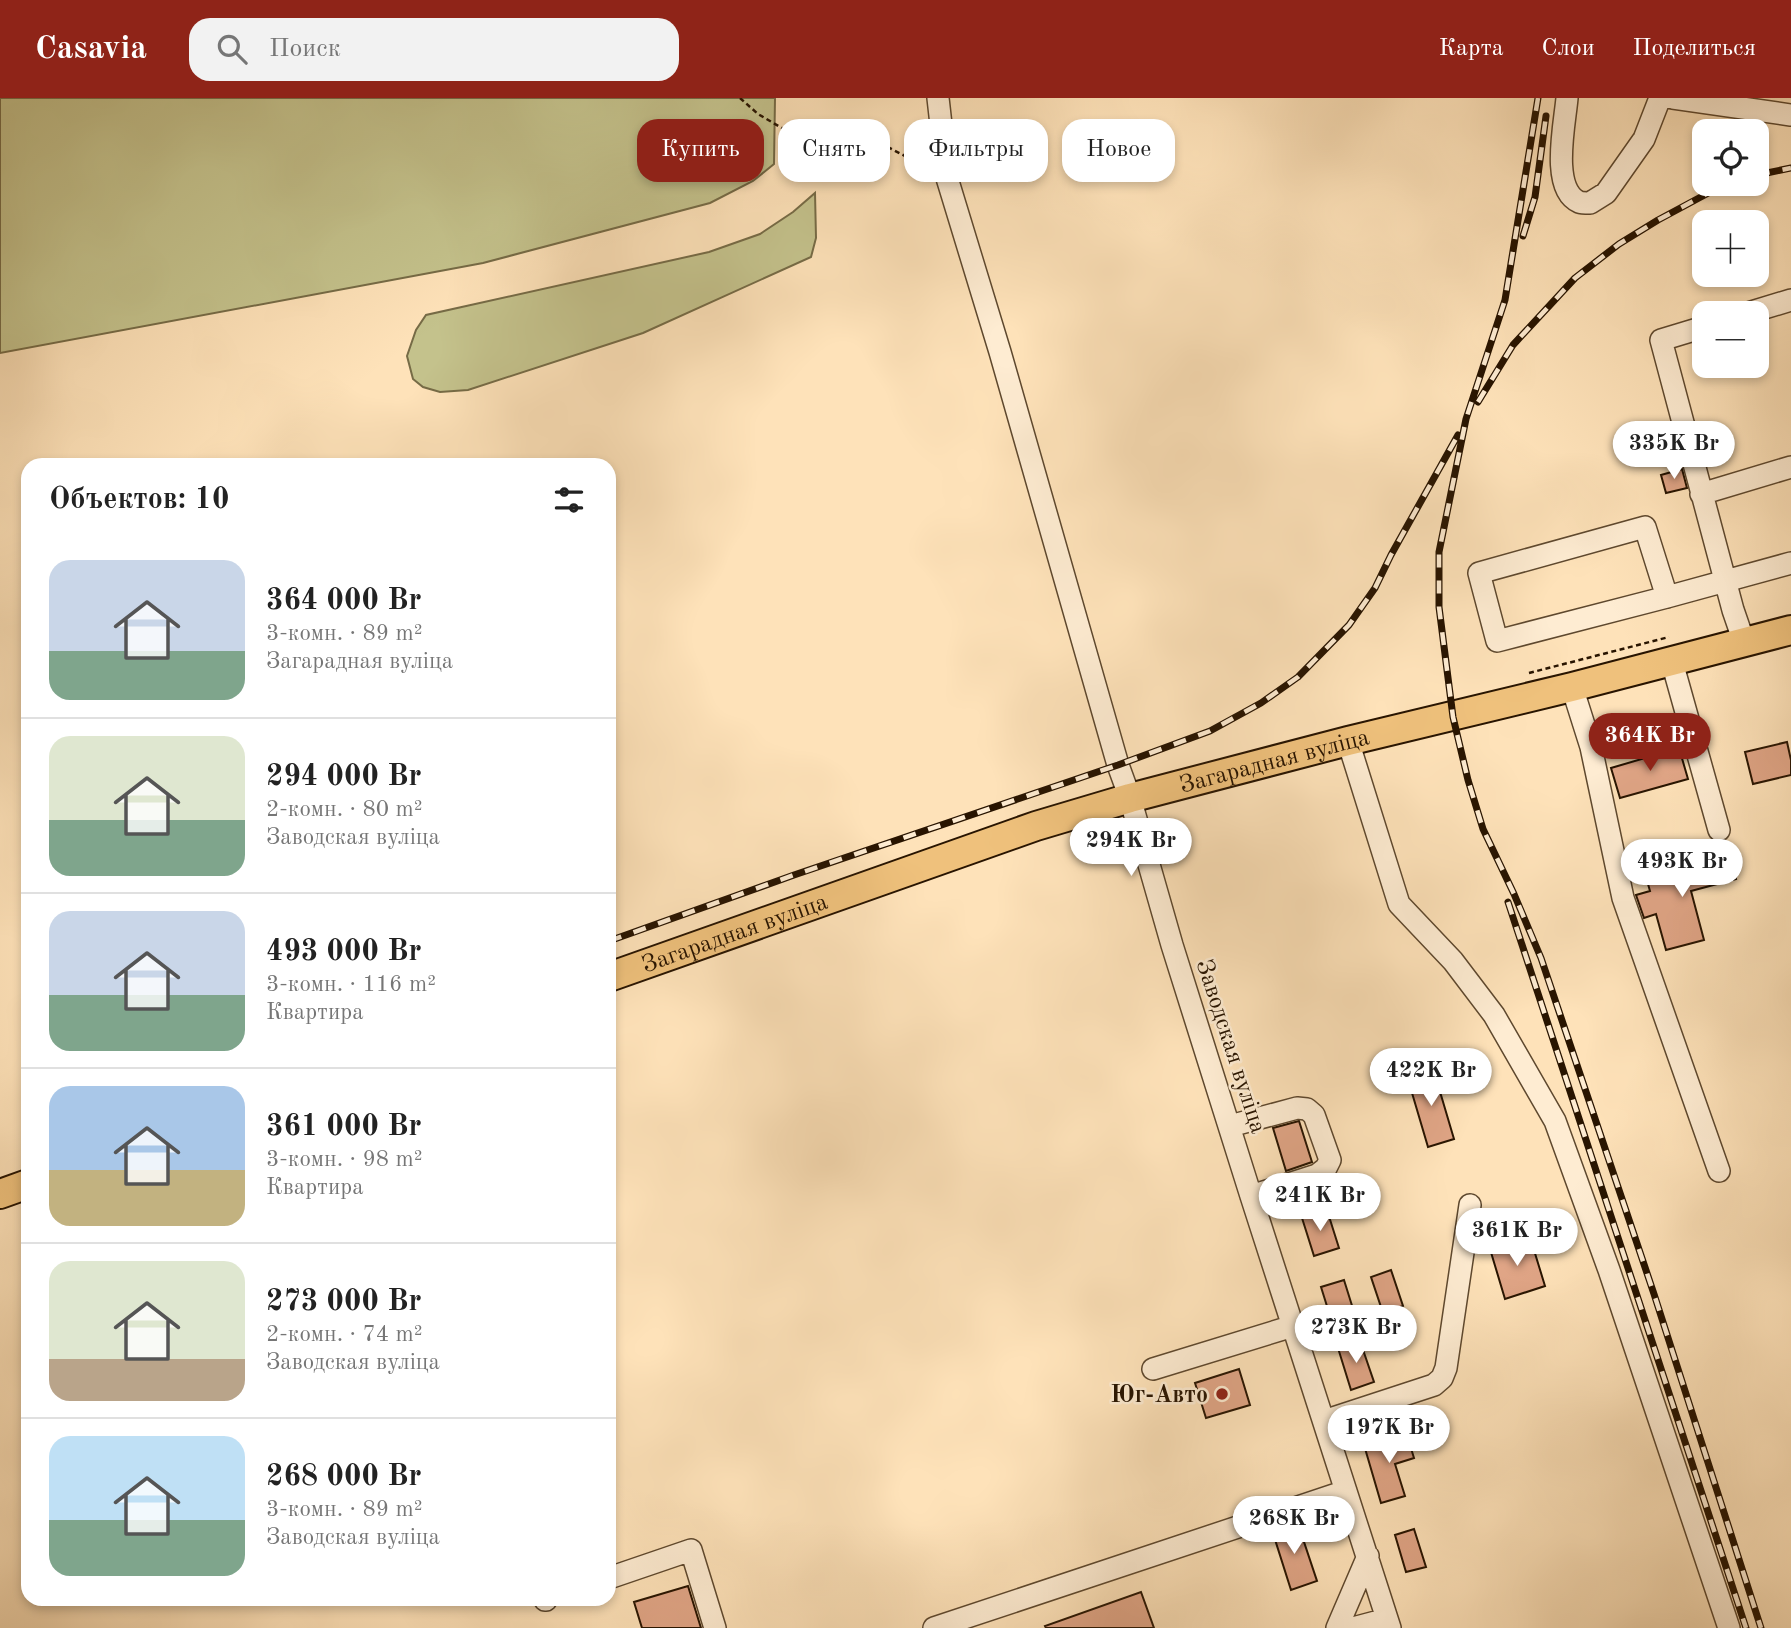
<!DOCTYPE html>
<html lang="ru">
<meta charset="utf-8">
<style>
body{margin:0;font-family:"Old Standard TT",serif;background:#f2f2f2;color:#222;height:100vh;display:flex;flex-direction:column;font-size:26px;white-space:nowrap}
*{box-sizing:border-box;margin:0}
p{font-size:23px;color:#767676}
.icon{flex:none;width:38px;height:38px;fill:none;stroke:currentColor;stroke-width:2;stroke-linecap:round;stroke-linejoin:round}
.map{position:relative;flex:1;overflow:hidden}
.drawer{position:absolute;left:21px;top:360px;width:595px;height:1148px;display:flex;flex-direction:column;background:#fff;border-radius:21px;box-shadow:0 4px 10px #0003}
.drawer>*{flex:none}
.banner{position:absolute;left:637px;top:21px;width:665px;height:63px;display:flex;gap:14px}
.tools{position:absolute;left:1692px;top:21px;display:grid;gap:14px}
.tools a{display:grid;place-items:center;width:77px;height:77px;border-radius:14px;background:#fff;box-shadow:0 4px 10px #0003;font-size:35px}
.price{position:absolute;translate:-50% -60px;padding:0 16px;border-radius:24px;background:#fff;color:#222;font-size:23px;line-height:46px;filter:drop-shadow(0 2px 4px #0008)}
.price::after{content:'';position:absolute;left:50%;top:42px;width:21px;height:16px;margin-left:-10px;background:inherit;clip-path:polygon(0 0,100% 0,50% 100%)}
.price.active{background:#8f2418;color:#fff}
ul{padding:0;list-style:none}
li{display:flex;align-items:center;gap:21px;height:175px;padding:0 28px}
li+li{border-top:2px solid #e0e0e0}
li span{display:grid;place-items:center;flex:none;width:196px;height:140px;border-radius:21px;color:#555}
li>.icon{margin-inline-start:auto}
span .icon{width:84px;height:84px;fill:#fffc;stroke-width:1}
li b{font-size:30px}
h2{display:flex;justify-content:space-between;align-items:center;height:84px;padding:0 28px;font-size:30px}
.tag{padding:0 24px;border-radius:21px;background:#fff;box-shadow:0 4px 10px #0003;font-size:24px;line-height:63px}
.tag.active{background:#8f2418;color:#fff}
header{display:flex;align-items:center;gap:42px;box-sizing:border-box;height:98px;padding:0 35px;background:#8f2418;color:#fff}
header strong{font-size:33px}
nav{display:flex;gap:38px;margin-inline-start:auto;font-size:24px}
.search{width:490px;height:63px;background:#f2f2f2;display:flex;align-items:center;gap:18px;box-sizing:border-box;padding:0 24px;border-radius:21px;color:#767676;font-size:26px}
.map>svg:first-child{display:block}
.green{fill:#c4c28c;stroke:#766b46;stroke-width:2}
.building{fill:#e0a586;stroke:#281400;stroke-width:2}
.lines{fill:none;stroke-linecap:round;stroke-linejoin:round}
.minor-casing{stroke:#5e482e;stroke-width:24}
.major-casing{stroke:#281400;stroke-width:32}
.path{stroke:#281400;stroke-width:2.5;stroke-dasharray:5 3.5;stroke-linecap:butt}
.minor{stroke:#feecd2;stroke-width:21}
.major{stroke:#efc17c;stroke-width:28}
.rail-casing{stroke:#281400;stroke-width:7}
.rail{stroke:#feecd2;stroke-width:4.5;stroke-dasharray:13;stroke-linecap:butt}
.poi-dot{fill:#8f2418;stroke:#feecd2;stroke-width:2.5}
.labels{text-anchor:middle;stroke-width:5;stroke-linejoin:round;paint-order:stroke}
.street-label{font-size:24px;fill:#281400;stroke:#feecd2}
.poi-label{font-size:24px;font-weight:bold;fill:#281400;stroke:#feecd2;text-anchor:end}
</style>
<header>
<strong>Casavia</strong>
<div class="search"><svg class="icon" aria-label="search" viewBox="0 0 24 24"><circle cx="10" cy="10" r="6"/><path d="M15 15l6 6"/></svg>Поиск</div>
<nav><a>Карта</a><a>Слои</a><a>Поделиться</a></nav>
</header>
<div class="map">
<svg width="1791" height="1530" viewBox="0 0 1791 1530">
<rect width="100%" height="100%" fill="#fee2b9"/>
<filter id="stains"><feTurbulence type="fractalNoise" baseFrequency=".00286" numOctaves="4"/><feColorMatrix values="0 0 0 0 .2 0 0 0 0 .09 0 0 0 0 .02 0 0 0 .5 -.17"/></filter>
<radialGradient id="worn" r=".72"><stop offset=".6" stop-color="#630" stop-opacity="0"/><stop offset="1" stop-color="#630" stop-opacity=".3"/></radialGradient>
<path class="green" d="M0,0H775L774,66L753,83L710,105L483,165L0,255Z
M815,95L816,140L811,159L643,235L468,292L440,294L423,289L413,281L407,258L416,232L426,217L709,154L760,136L793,114Z"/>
<path class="building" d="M1682,371L1687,390L1666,395L1661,377Z
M1787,644L1791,662V677L1753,686L1745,654Z
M1679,650L1688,681L1620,700L1611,670Z
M1730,756L1736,781L1691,793L1704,842L1666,852L1656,816L1644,820L1636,797L1650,793L1646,779Z
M1433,970L1454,1041L1428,1049L1407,978Z
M1299,1023L1312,1064L1286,1073L1273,1030Z
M1327,1112L1339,1150L1314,1158L1302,1120Z
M1530,1139L1545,1188L1505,1201L1490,1151Z
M1391,1172L1403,1208L1383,1215L1371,1179Z
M1344,1182L1354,1214L1331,1221L1321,1189Z
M1360,1243L1374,1284L1351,1292L1338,1250Z
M1239,1271L1250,1307L1206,1320L1195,1285Z
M1406,1334L1414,1360L1395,1366L1405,1398L1381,1405L1364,1347Z
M1297,1423L1317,1483L1291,1492L1272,1432Z
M1414,1431L1426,1469L1406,1474L1395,1437Z
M688,1488L701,1530H642L634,1504Z
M1141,1494L1154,1530H1046L1045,1528Z"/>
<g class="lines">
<defs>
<path id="minor" d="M938,0L947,80L1000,254L1118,667L1130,700L1172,847L1251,1098L1390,1530
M1567,0C1565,25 1550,91 1579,104C1582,105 1586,105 1590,105L1606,95L1644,41L1660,0
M1673,0L1791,17
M1748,215L1791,202
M1704,229L1661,242L1733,512L1744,544
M1701,396L1791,369
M1667,499L1645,429L1479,475L1497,543L1667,499L1791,465
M1672,564L1719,732
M1572,589L1591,649L1623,800L1719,1073
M1348,643L1399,806L1453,863L1494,917L1555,1023L1609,1172L1729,1530
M1230,1028L1297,1010L1307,1011L1314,1017L1330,1062L1326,1070L1317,1077L1251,1098
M1153,1271L1293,1228
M1324,1323L1434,1287L1442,1280L1446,1270L1470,1107
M609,1480L691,1452L715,1530
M545,1502H546
M934,1530L1346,1393
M1337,1530L1368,1458
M1353,1530L1387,1521"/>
<g id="major">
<path id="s1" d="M609,879L1036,728L1130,700L1348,643L1572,589L1791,532"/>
<path d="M0,1096L28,1086"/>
</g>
</defs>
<use href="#minor" class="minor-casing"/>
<use href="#major" class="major-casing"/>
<path class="path" d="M740,0L758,16L799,40L832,46L880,45L928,70
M1529,575L1669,539"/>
<use href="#minor" class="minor"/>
<use href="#major" class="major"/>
<defs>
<path id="rail" d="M1538,0L1505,202L1466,321L1439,454V509L1453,619L1468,682L1483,731L1514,796L1541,860L1654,1196L1761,1530
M1757,77L1791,70
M1523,138L1535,99L1546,18
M1478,304L1513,247L1575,180L1619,146L1658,122L1712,93L1732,86
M1508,804L1746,1530
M609,843L794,777L1118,667L1210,633L1261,605L1298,579L1349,527L1375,490L1391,457L1458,337"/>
</defs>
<use href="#rail" class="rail-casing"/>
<use href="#rail" class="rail"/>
</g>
<circle class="poi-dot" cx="1222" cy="1296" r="7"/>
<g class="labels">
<g class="street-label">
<text dy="8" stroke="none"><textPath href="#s1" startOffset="700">Загарадная вуліца</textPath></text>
<text dy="8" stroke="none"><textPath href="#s1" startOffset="133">Загарадная вуліца</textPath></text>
<text transform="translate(1232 948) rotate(72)" y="8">Заводская вуліца</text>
</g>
<g class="poi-label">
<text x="1208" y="1304">Юг-Авто</text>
</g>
</g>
<rect width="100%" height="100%" filter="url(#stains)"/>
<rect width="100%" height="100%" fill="url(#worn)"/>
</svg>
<div class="tools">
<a><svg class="icon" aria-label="locate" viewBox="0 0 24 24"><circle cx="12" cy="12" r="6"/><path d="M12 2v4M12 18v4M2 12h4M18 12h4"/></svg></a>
<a>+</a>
<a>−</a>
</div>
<b class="price" style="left:1674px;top:383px">335K Br</b>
<b class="price active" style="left:1650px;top:675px">364K Br</b>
<b class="price" style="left:1131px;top:780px">294K Br</b>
<b class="price" style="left:1682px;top:801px">493K Br</b>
<b class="price" style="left:1431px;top:1010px">422K Br</b>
<b class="price" style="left:1320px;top:1135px">241K Br</b>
<b class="price" style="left:1517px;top:1170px">361K Br</b>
<b class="price" style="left:1356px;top:1267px">273K Br</b>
<b class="price" style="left:1389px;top:1367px">197K Br</b>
<b class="price" style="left:1294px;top:1458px">268K Br</b>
<div class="banner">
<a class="tag active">Купить</a>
<a class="tag">Снять</a>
<a class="tag">Фильтры</a>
<a class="tag">Новое</a>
</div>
<section class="drawer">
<h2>Объектов: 10<svg class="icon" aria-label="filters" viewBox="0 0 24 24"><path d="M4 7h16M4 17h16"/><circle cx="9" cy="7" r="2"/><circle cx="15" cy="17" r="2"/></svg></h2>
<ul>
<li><span style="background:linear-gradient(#c9d6e8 65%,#7fa58c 0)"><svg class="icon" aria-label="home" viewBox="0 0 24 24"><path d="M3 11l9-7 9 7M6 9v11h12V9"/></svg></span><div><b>364 000 Br</b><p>3-комн. · 89 m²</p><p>Загарадная вуліца</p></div></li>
<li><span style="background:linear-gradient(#dfe7d0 60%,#7fa58c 0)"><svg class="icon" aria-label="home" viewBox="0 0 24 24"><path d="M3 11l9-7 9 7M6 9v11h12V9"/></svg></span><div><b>294 000 Br</b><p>2-комн. · 80 m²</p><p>Заводская вуліца</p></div></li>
<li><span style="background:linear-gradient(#c9d6e8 60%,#7fa58c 0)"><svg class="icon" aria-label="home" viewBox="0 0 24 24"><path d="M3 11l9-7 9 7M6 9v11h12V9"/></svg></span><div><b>493 000 Br</b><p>3-комн. · 116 m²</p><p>Квартира</p></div></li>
<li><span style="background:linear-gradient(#a9c7e8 60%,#c2b280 0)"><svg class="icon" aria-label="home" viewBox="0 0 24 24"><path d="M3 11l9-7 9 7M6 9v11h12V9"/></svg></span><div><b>361 000 Br</b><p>3-комн. · 98 m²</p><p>Квартира</p></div></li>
<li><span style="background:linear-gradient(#dfe7d0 70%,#b9a48a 0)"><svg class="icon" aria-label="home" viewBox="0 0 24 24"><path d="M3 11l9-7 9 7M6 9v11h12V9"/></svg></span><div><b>273 000 Br</b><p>2-комн. · 74 m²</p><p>Заводская вуліца</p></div></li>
<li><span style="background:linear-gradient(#bfe0f5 60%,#7fa58c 0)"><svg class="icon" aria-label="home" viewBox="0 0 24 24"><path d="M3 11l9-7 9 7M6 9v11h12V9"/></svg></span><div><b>268 000 Br</b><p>3-комн. · 89 m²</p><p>Заводская вуліца</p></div></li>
</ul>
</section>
</div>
